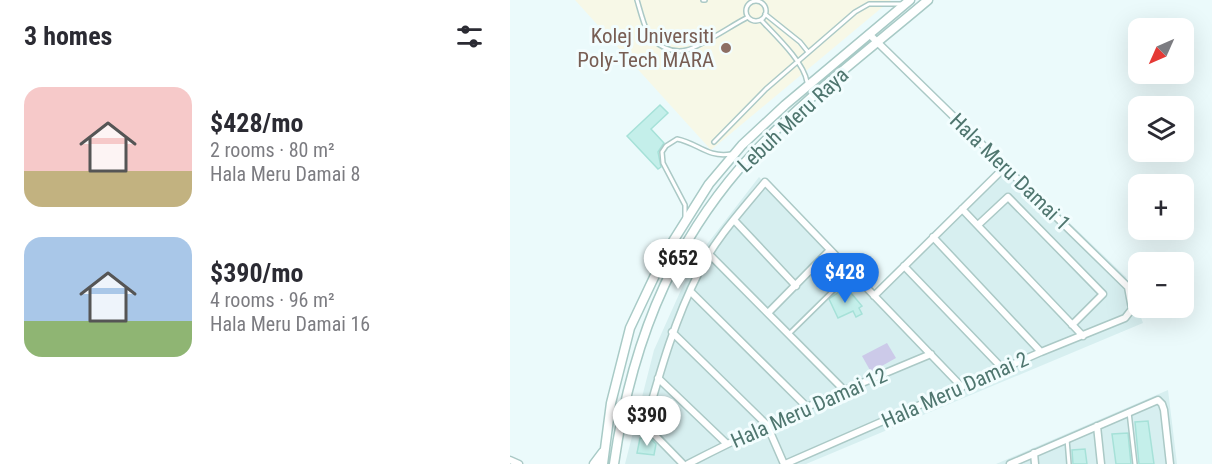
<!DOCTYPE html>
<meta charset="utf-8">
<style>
body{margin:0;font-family:"Roboto Condensed",sans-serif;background:#f7f7f7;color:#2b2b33;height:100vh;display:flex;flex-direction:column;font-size:22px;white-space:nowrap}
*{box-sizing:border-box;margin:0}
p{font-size:20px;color:#7c7c81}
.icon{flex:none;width:33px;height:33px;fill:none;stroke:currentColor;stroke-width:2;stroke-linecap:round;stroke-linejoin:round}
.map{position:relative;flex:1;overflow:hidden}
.drawer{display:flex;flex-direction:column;background:#fff;width:510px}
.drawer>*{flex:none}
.needle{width:39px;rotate:225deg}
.tools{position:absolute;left:618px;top:18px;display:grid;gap:12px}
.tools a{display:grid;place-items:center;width:66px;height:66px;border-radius:12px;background:#fff;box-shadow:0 6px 24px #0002;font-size:30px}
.price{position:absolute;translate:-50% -51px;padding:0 14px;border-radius:21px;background:#fff;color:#222;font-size:20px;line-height:39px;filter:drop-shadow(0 2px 3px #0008)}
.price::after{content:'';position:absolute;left:50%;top:36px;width:18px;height:14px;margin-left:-9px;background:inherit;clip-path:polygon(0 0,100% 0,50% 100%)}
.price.on{background:#1a73e8;color:#fff}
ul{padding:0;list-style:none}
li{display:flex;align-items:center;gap:18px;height:150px;padding:0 24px}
li span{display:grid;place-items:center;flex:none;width:168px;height:120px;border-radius:18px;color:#555}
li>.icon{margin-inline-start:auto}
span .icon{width:72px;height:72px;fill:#fffc;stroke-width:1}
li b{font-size:26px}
h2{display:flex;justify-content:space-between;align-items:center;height:72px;padding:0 24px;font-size:26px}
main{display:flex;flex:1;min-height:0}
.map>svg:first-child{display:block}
.residential{fill:#d7eff0}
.education{fill:#f7f8e7}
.green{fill:#cccae9}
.building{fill:#c4efea;stroke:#a6e1d8;stroke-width:1.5}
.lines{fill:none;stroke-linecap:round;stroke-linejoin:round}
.lane-casing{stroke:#abc9c6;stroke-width:6}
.street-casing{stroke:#abc9c6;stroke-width:9}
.secondary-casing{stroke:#a8cac6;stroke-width:11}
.lane{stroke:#fff;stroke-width:3}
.street{stroke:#fff;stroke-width:6}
.secondary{stroke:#fff;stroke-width:8}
.education-dot{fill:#8d6e63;stroke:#f2fdfe;stroke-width:2}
.labels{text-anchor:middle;stroke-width:6;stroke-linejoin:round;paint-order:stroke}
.education-label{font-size:21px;fill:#785e54;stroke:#f2fdfe;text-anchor:end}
.street-label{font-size:21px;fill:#4f766f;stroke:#f2fdfe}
</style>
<main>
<section class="drawer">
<h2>3 homes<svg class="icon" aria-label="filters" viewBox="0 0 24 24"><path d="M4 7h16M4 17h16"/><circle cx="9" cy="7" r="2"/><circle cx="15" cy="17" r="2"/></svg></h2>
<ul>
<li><span style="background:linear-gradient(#f6c9c9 70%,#c2b280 0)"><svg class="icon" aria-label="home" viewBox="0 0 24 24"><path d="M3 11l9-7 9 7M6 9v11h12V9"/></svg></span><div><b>$428/mo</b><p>2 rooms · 80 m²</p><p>Hala Meru Damai 8</p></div></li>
<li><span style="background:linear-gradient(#a9c7e8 70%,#8fb573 0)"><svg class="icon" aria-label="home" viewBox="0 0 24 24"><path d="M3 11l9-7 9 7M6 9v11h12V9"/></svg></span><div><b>$390/mo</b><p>4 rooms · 96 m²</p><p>Hala Meru Damai 16</p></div></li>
</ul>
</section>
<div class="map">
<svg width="702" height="464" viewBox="0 0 702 464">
<rect width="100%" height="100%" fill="#ebfafb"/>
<path class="residential" d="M497,163L616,277L633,323L296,464H115L144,350L184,261L249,177L364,297Z
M658,390L667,464H486Z"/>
<path class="education" d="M65,0H381L201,150Z"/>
<path class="green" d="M377,343L386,358L361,372L352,356Z"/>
<path class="building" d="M150,105L158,113L141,129L154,143L148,152L151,167L148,169L117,136Z
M336,287L352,306L349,308L352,314L346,317L343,311L328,318L319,299Z
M638,421L644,464H629L625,422Z
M618,433L621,464H606L602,434Z
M130,438L142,440L146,444L144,455L127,453Z
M575,449L577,464H563L562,450Z"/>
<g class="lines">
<defs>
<path id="lane" d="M127,0C130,10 133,22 137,31C144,45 161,54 177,50C190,47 224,24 238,17
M193,0H195
M236 11a10 10 0 1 1 20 0a10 10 0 1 1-20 0Z
M255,14L290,42L298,52
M251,20C265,35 294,62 297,82
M204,142L256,89L345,12L359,4H393
M175,218V205L153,163L152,152L156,146L167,139C188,143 197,158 221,154
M279,334L342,272
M619,412L625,464
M557,439L559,464"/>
<path id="street" d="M452,209L573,336
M224,220L286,286
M468,225L498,197L593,294L562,325
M423,237L531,352
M200,255L334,390
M394,266L493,369
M180,291L297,407
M364,296L496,166
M258,313L320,250
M162,332L257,425L274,464
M148,378L217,444
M587,426L591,464
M524,453L525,464
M0,460L9,464
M173,464L135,425C150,372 164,321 189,272C205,239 232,210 255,182L452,387
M178,464C257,423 339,388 421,354
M275,464L531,352L615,318L622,309L618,287L359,34
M500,464L648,400L652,404L654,410L660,464"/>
<path id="secondary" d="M84,464L93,452
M93,464L101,403L120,328L155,254L199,184L232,145L275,105L400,0
M104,464C122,336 168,225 262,134C311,86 366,44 418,0"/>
</defs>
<use href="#lane" class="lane-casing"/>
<use href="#street" class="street-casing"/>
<use href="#secondary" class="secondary-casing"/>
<use href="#lane" class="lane"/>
<use href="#street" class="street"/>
<use href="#secondary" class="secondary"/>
</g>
<circle class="education-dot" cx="216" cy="48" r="6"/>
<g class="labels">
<g class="education-label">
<text x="204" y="43">Kolej Universiti<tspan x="204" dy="24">Poly-Tech MARA</tspan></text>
</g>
<g class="street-label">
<text transform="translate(283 120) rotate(-43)" y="7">Lebuh Meru Raya</text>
<text transform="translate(500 172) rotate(44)" y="7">Hala Meru Damai 1</text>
<text transform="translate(445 390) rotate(-24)" y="7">Hala Meru Damai 2</text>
<text transform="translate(299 408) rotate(-24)" y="7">Hala Meru Damai 12</text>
</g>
</g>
</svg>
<div class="tools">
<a><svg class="needle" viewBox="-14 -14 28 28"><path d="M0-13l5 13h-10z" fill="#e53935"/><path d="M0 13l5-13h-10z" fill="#7c7c81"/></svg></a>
<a><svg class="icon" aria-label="layers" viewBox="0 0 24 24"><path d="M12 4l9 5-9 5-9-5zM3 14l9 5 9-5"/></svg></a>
<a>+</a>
<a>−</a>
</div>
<b class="price" style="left:168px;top:290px">$652</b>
<b class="price on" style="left:335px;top:304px">$428</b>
<b class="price" style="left:137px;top:447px">$390</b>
</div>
</main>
